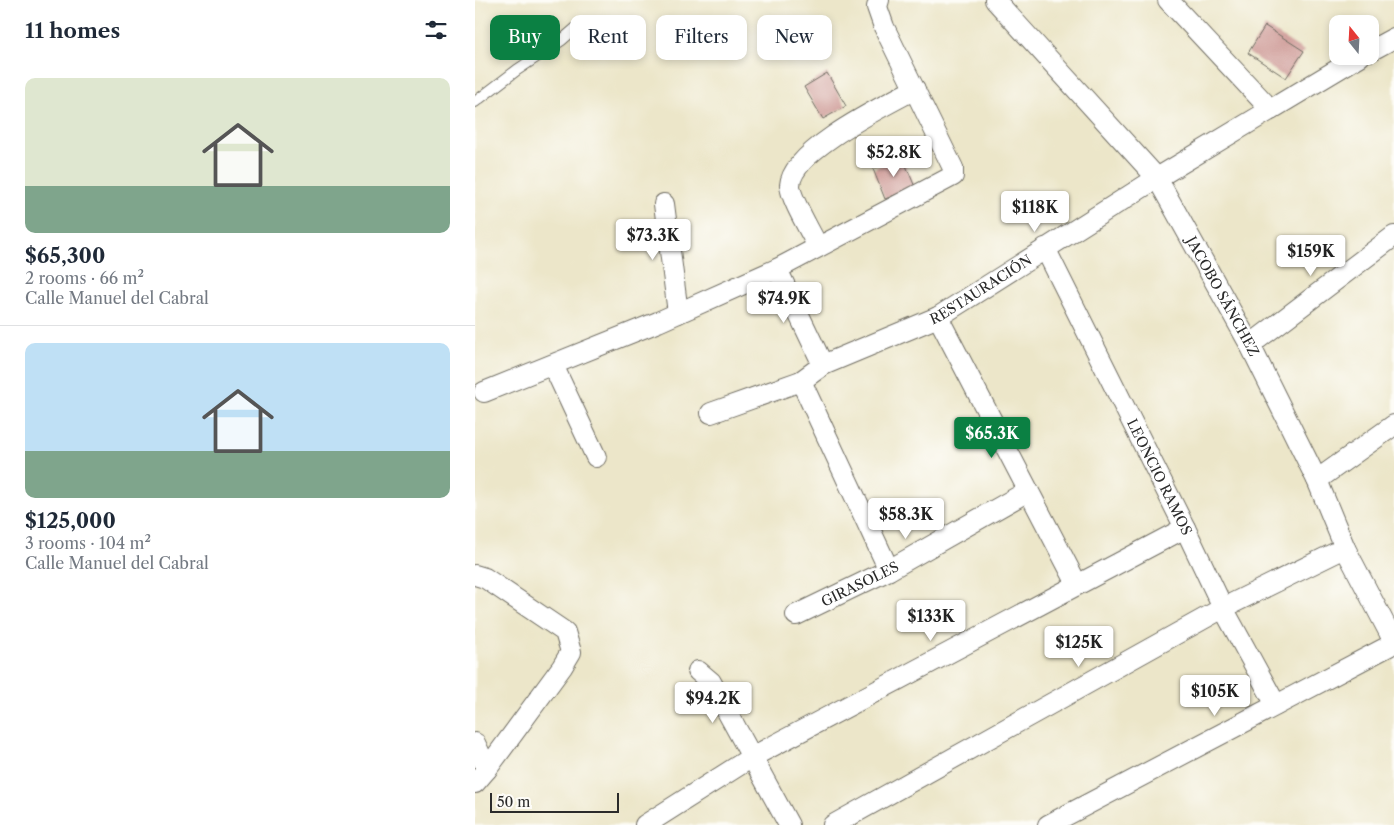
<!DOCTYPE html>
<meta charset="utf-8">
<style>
body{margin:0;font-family:"Libre Caslon Text",serif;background:#f6f6f7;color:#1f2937;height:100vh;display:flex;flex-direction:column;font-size:19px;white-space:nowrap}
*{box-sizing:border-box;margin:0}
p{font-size:16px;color:#747a83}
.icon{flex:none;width:28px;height:28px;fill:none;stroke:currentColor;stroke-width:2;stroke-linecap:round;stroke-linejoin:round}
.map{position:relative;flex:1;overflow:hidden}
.side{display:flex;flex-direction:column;background:#fff;width:475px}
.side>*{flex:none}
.hud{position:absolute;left:15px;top:15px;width:475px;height:45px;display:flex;gap:10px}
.needle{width:32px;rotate:342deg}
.tools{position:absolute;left:854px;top:15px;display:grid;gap:10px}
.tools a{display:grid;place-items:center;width:50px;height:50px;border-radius:10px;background:#fff;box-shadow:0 2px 8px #0003;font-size:25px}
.scale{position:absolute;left:15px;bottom:12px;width:129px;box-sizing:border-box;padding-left:5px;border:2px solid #2b2b2b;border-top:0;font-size:14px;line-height:18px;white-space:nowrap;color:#2b2b2b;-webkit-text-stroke:4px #fdfcf7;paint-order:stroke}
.price{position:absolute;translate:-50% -42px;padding:0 11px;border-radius:5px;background:#fff;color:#222;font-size:16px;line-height:32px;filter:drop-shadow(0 1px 2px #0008)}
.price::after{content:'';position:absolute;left:50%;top:30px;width:15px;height:11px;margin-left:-8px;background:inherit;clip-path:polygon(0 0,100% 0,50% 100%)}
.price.on{background:#0b8043;color:#fff}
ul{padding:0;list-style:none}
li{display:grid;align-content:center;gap:10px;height:265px;padding:0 25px}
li+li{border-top:1px solid #e0e1e3}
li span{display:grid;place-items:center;height:155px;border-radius:10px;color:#555}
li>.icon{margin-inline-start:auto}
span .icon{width:90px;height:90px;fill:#fffc;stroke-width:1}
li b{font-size:21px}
h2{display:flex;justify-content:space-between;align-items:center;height:60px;padding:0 25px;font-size:21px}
.chip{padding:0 18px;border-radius:10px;background:#fff;box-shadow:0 2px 8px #0003;font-size:18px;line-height:45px}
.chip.on{background:#0b8043;color:#fff}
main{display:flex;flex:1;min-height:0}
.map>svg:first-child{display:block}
.building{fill:#cc9693}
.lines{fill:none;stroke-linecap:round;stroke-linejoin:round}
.lane-casing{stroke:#6f6c62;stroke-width:12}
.street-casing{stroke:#6f6c62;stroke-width:22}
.lane{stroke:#fff;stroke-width:10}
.street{stroke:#fff;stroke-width:20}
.labels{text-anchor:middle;stroke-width:5;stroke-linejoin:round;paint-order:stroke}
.street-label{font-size:14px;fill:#2b2b2b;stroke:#fdfcf7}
</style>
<main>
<section class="side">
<h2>11 homes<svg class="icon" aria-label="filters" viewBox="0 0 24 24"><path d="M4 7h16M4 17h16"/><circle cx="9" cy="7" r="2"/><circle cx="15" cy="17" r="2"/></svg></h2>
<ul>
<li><span style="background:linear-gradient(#dfe7d0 70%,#7fa58c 0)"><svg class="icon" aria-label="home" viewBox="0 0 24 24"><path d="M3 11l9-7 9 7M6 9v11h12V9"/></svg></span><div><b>$65,300</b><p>2 rooms · 66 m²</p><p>Calle Manuel del Cabral</p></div></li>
<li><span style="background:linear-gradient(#bfe0f5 70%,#7fa58c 0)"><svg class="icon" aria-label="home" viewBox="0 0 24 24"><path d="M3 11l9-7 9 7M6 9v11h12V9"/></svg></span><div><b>$125,000</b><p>3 rooms · 104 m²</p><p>Calle Manuel del Cabral</p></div></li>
</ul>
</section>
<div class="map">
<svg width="919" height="825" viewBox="0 0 919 825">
<rect width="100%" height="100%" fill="#fdfcf7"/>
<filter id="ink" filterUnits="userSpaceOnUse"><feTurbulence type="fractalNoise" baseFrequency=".02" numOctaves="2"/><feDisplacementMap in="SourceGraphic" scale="10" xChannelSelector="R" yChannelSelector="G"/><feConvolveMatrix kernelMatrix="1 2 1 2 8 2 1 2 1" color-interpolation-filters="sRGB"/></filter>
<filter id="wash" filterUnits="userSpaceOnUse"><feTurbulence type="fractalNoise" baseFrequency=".0096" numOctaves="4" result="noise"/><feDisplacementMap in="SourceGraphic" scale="20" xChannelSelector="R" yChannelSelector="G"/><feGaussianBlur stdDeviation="1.12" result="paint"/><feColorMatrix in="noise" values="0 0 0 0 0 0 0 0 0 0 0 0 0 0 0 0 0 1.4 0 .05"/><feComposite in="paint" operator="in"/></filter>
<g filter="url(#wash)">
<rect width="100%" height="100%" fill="#ece6c9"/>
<g id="blocks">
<path class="building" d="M790,26L829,51L811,78L773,53Z
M352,73L371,106L348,119L329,87Z
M427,156L440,187L410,199L398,169Z"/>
</g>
</g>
<g filter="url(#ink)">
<use href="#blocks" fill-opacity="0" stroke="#6f6c62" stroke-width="1"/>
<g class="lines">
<defs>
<path id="lane" d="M0,102L42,70L87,40L102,27"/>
<g id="street">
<path id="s1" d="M520,0L682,178L775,345L842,480L870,548L915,634"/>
<path d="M693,0L796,110"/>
<path d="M895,51L919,38"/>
<path d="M189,204L203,313"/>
<path d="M343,247C337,234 315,198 315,185C317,150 411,105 440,89"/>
<path id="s2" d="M570,248L710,528L748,608L801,705"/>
<path d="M302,269L348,365"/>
<path d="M463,317L602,584"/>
<path d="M775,345L919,236"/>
<path d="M78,365L121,457"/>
<path d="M326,381L414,570"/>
<path d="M9,392L183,322L302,269L478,176V168L409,27L402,7L404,0"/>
<path id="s3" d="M236,413L326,381L348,365L463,317L682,178L885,56"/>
<path d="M842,480L919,425"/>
<path d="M0,575L10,578L90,632L96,652L87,667L12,769"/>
<path id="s4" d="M321,615L414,570L553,491"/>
<path d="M223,671L236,682L314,825"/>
<path d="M0,743L12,769L0,783"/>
<path d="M170,825L277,757L710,528"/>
<path d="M358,825L748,608L870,548"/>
<path d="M573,825L914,646L917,639L915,634L919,631"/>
</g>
</defs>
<use href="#lane" class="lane-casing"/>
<use href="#street" class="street-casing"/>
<use href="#lane" class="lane"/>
<use href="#street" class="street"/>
</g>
</g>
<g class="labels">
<g class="street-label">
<text dy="5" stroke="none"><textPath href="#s3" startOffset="298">RESTAURACIÓN</textPath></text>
<text dy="5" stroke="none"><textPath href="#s1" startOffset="376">JACOBO SÁNCHEZ</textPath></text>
<text dy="5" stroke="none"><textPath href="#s2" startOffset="256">LEONCIO RAMOS</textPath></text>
<text dy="5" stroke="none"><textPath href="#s4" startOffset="71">GIRASOLES</textPath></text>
</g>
</g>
</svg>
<div class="tools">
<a><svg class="needle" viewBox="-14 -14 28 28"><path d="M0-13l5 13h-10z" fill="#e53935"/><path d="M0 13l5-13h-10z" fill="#747a83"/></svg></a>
</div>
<div class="scale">50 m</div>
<b class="price" style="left:419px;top:178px">$52.8K</b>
<b class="price" style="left:560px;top:233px">$118K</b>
<b class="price" style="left:178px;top:261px">$73.3K</b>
<b class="price" style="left:836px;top:277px">$159K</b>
<b class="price" style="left:309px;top:324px">$74.9K</b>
<b class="price on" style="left:517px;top:459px">$65.3K</b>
<b class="price" style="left:431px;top:540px">$58.3K</b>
<b class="price" style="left:456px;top:642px">$133K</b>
<b class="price" style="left:604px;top:668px">$125K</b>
<b class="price" style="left:740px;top:717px">$105K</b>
<b class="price" style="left:238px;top:724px">$94.2K</b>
<div class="hud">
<a class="chip on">Buy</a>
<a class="chip">Rent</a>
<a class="chip">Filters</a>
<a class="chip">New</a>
</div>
</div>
</main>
